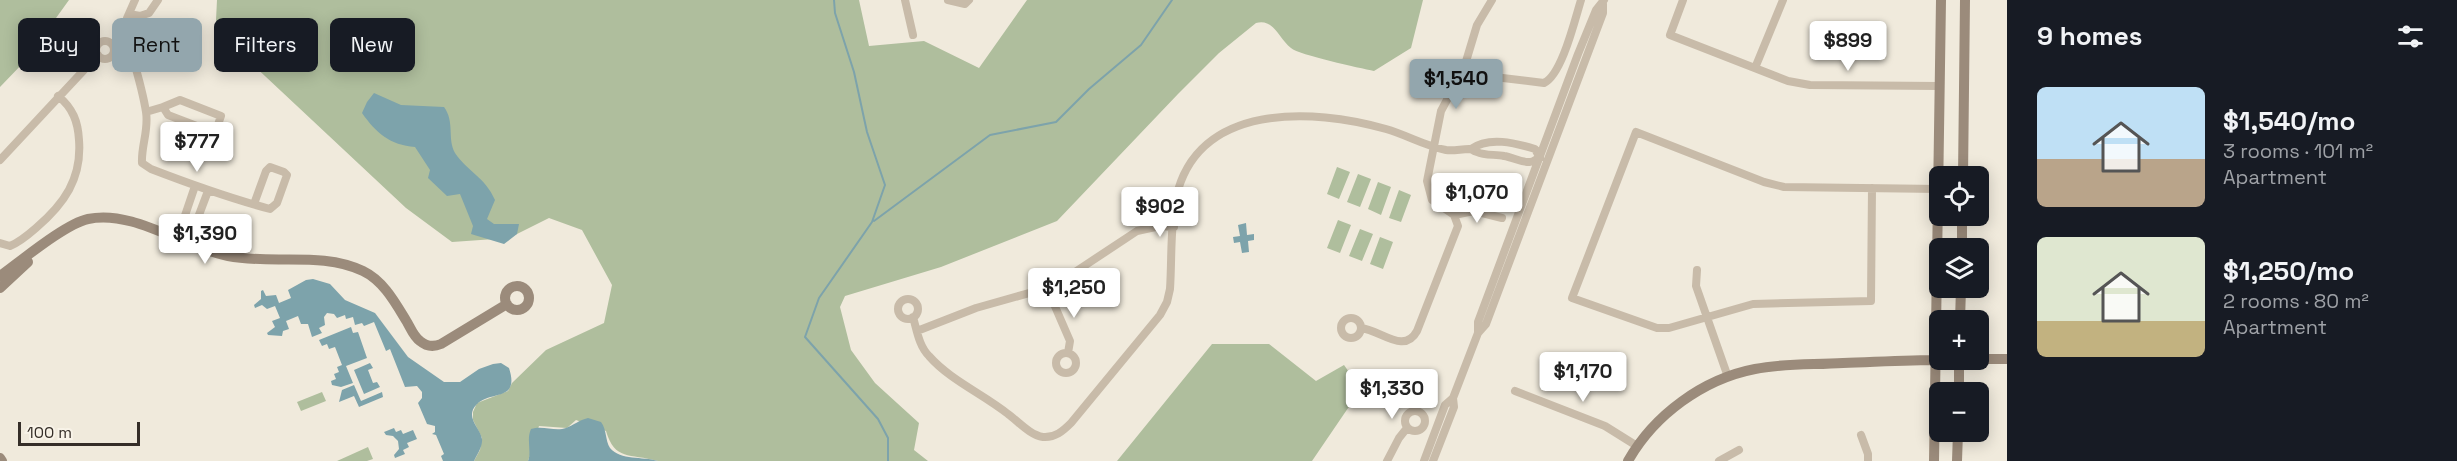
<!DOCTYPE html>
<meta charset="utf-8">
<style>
body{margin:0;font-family:"Space Grotesk",sans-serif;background:#242831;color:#f1f3f6;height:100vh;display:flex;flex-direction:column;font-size:22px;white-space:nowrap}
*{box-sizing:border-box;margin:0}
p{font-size:20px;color:#9ea1a6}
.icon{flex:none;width:33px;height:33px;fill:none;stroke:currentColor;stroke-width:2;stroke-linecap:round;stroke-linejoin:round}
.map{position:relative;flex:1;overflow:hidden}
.drawer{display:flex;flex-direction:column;background:#171b24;width:450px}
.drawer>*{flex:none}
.top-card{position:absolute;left:18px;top:18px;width:570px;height:54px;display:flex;gap:12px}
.fabs{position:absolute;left:1929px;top:166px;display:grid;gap:12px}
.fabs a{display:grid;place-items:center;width:60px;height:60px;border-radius:9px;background:#171b24;box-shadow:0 3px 15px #0003;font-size:30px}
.scale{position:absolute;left:18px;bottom:15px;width:122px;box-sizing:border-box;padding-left:6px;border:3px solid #352e28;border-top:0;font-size:16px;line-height:21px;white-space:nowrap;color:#352e28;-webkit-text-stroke:4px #f8f3e8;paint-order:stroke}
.price{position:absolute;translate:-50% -51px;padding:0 14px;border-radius:6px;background:#fff;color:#222;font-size:20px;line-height:39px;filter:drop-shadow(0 2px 3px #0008)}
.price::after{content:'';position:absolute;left:50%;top:36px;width:18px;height:14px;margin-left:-9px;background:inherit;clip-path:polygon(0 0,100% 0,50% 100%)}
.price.current{background:#93a6ad;color:#111}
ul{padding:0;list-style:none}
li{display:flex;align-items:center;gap:18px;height:150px;padding:0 30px}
li span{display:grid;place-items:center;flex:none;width:168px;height:120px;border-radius:9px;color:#555}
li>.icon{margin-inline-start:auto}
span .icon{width:72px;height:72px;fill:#fffc;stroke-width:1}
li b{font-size:26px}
h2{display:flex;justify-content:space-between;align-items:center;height:72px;padding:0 30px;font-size:26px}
.chip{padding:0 21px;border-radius:9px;background:#171b24;box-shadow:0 3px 15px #0003;font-size:21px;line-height:54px}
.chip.current{background:#93a6ad;color:#111}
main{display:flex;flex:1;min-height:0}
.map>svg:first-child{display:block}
.green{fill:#afbe9d}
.water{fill:#7da3ab}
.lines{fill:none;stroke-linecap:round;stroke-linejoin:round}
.stream{stroke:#7da3ab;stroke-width:2}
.street{stroke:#c8bba9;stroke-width:8}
.secondary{stroke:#9b8b7b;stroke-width:10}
</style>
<main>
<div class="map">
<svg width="2007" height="461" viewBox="0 0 2007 461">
<rect width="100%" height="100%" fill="#f0eadc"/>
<path class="green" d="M0,0H69L25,61L0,87Z
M217,0H859L869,46L924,41L979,68L1027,0H1423L1411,48L1374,71C1360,68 1299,55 1291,48C1279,39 1274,18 1256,23L1219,53L1178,94L1057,221L941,267L845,296L840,307L851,350L875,383L919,423L914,450L928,461H658C629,453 615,461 606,431L576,420L567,428L539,426L528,461H474L480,450L482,438L473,420V412L477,403L508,391L512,383L546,350L604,323L612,285L582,230L549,218L509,238L452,242L406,208L235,48L216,20Z
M1337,167L1350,172L1339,199L1327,194Z
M1358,174L1371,179L1360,207L1347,202Z
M1378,182L1391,187L1381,215L1368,209Z
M1399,190L1411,195L1401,222L1389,218Z
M1338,220L1351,225L1340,253L1327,248Z
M1360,229L1373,234L1362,261L1349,256Z
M1380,237L1393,242L1383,269L1370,264Z
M1212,344H1269L1316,381L1344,365L1361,389L1312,461H1117Z
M322,392L326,401L301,411L297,402Z
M368,447L373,459L367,461H337Z"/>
<path class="water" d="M374,93L401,105L444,107C455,122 447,139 455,153C467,171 485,177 495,200L487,219L494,224H519L517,234L504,244L471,234L473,226L460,194L447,196L428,178L430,170L415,147C390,145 376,133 362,113L367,102Z
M1246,223L1247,235L1254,234V240L1248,241L1249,252L1242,253L1240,242L1234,243L1233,237L1240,236L1238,225Z
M313,279L330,284L345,300L375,313L408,357L444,382H460L479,369L493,364L501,363L509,368C520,402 491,390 477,404C464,417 480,427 482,439C483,446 477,455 474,461H443L441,456L444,454L436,435L432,434L435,432V426L427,424L418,403L422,398V392L417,386L405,387L390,349L386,351L374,322L364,326L362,323L355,325L353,317L346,319L345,315L337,318L334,314L327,313L324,317L325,325L319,328L322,333L312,337L308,324H301L298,316L286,321L289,329L283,331L282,336L268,335L267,333L275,327L272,321L280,318L275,306L267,309L262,305L255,308L254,305L261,299V291L263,290L266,296L276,295L279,303L291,298L288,290L306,280Z
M351,327L353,333L358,332L367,358L346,366L353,383L341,387L332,385L331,381L336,379L334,374L339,372L337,367L342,365L335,347L329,349L327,344L322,346L319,340Z
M370,363L373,368L368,370L373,383L377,382L380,387L364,394L354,370Z
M354,385L361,401L382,392L383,397L359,407L354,396L339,402L342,390Z
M588,418L601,422C607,430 605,440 610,448C621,461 642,456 658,461H528C532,451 526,440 531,429C543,425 555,432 566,428C574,425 579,420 588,418Z
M394,428L396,432L401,430L403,434L413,430L417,439L407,443L409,447L403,450L405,454L395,458L394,455L399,449L398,441L393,436L386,435L384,432Z"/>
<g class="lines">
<path class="stream" d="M834,0L835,13L854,72L867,132L885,185L872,222L819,298L805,337L878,419L888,438V461
M874,221L990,135L1056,122L1089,89L1141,45L1172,0"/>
<path class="street" d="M135,0L127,18L125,30C132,57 142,85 146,112C149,130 141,146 142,163L151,169C190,184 229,198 270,209L277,203L287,175L284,172L270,167L266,171L254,204
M905,0L913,35
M948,0L965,4L969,0
M1683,0L1670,35L1788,81L1810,85L1939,86
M129,14L140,16L149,13L158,0
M96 50a9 9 0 1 1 18 0a9 9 0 1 1-18 0Z
M1464,68L1486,76L1544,83C1562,75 1575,19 1581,0
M1755,68L1783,0
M146,112L163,107L168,115L215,133L221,116L180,100L163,107
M1471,149C1489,136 1515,143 1535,149L1540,158
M0,160L98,55
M1872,188L1871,301L1753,304L1669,328H1657L1572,298L1636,132L1764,182L1784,187L1939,189
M1454,215L1474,211L1502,218
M177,239L195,186
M0,243L10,246C20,242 28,235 36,228C64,204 82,179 79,140C78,122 73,108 58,96
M188,244L208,191
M1697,270L1696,286L1728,377
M1047,288L1070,341L1068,353
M898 309a10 10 0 1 1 20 0a10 10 0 1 1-20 0Z
M913,317C917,331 919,346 929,356C950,380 983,394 1008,414C1019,422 1030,435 1043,437C1055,438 1063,431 1071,423L1160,315L1167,302L1170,289C1172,259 1170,227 1176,198C1197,102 1313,108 1386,129C1407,135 1425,146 1446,150C1454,151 1461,149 1469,149C1475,150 1471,150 1477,152C1485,156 1496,154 1504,156C1512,157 1523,163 1530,162C1533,162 1536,159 1539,158
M1341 328a10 10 0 1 1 20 0a10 10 0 1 1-20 0Z
M1361,328C1381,330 1404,355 1417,331L1458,226L1454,215L1432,200L1427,181L1441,111L1464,68L1477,25L1492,0
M917,331L976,308L1047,288L1066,278L1137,231L1160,226L1174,227
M1478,333L1486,324L1603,13V4
M1056 363a10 10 0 1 1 20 0a10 10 0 1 1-20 0Z
M1515,391L1605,426L1637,446
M1405 421a10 10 0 1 1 20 0a10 10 0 1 1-20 0Z
M1861,435L1868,454V461
M1387,461L1399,438L1407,428
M1424,461L1445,405L1453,398L1478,333V322L1578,54L1596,10L1604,0
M1433,461L1454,407L1453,398
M1719,461L1739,450"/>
<path class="secondary" d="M1963,177L1965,0
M1962,249V216
M0,276C21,261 65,224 88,219C133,209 184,248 228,256C272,265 322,251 363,271C384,281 396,304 407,322C411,329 414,337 420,341C427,347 434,347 441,344L507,304
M505 298a12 12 0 1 1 24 0a12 12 0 1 1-24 0Z
M0,288L28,262
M1960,321L1961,288
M1978,359H2007
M1959,393V360
M0,458L2,461
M1628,461C1654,415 1703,379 1755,369C1784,363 1814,365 1843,363C1875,362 1907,360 1940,360
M1934,461L1941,0
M1957,461L1958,432"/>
</g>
</svg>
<div class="fabs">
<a><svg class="icon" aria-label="locate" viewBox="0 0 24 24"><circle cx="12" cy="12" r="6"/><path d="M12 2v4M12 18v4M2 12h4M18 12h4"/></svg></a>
<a><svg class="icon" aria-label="layers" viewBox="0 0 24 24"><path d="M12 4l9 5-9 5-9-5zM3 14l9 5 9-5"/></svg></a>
<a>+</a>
<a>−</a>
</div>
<div class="scale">100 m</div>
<b class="price" style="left:1848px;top:72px">$899</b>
<b class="price current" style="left:1456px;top:110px">$1,540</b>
<b class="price" style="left:197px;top:173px">$777</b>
<b class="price" style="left:1477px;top:224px">$1,070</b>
<b class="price" style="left:1160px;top:238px">$902</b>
<b class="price" style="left:205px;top:265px">$1,390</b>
<b class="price" style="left:1074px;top:319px">$1,250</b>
<b class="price" style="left:1583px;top:403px">$1,170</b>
<b class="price" style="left:1392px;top:420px">$1,330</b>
<div class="top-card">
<a class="chip">Buy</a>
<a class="chip current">Rent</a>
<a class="chip">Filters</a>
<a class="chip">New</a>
</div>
</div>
<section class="drawer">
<h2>9 homes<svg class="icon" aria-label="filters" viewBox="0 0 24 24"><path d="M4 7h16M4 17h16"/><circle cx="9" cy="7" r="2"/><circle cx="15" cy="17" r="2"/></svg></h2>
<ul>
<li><span style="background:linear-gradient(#bfe0f5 60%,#b9a48a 0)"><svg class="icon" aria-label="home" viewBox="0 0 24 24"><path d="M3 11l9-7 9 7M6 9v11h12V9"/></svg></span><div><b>$1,540/mo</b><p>3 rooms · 101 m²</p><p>Apartment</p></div></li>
<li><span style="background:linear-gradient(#dfe7d0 70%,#c2b280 0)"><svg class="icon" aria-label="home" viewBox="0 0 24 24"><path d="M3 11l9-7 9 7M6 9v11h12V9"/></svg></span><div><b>$1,250/mo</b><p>2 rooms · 80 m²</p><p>Apartment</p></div></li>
</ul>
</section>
</main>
